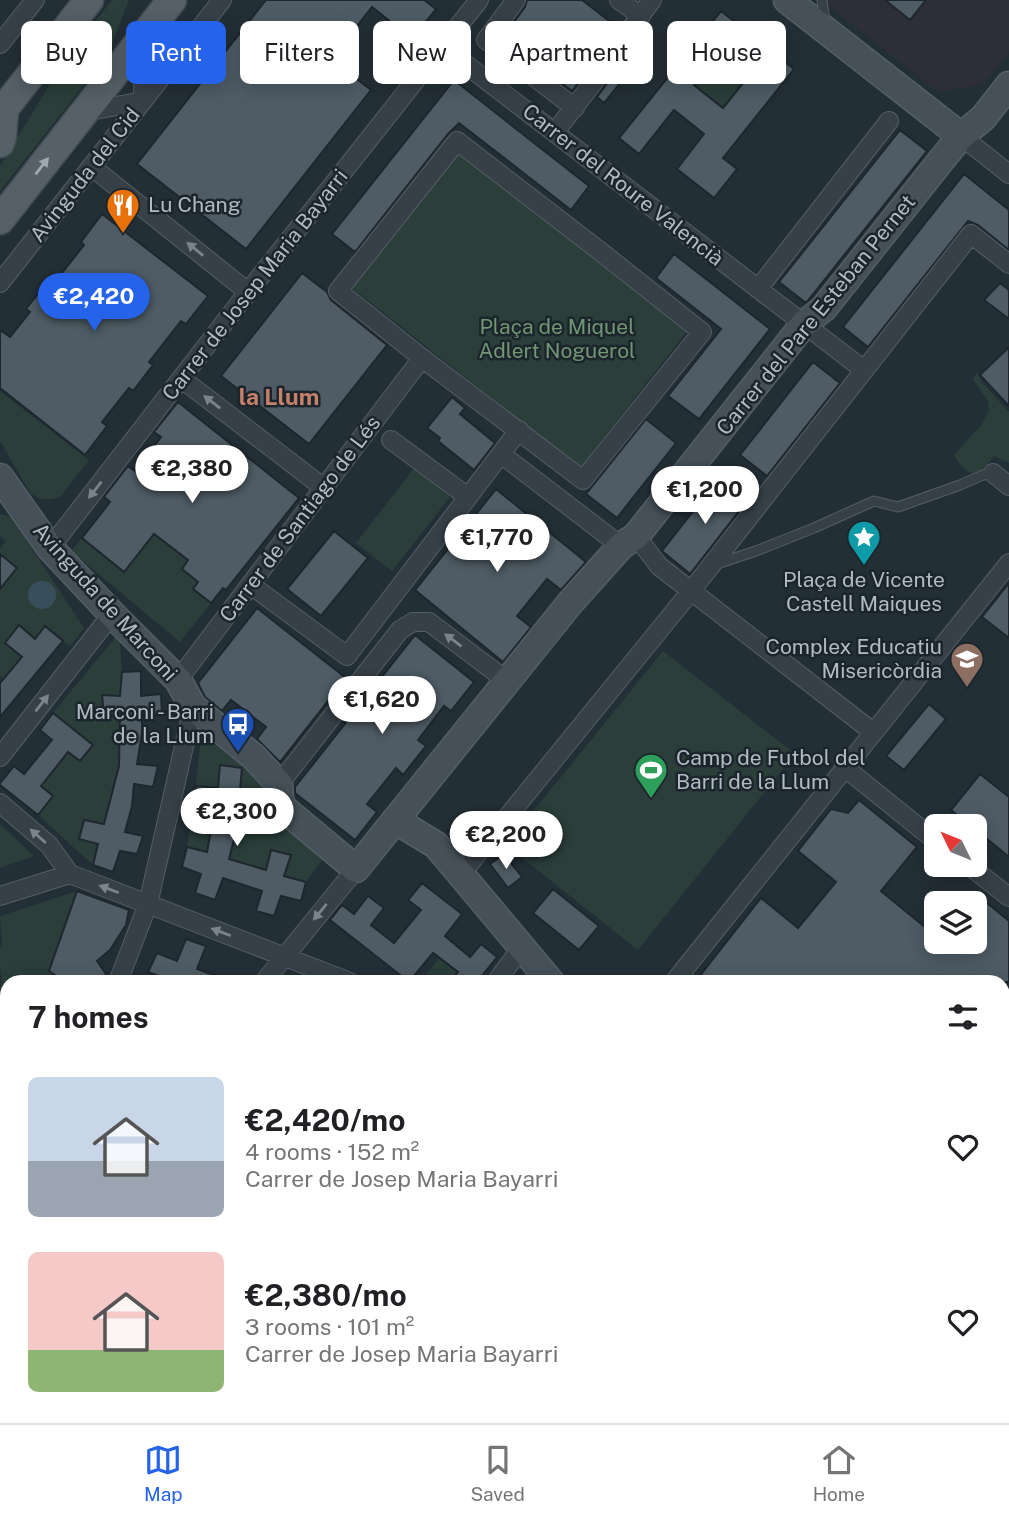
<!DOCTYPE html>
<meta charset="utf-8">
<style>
body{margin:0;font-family:"Public Sans",sans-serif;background:#f6f6f6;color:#202124;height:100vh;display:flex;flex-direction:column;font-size:26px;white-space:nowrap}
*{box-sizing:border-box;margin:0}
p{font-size:23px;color:#757577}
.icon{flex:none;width:38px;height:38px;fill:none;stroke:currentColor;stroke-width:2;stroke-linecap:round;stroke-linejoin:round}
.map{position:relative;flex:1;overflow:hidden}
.sheet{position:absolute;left:0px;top:975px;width:1010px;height:450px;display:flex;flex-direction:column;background:#fff;border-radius:21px 21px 0 0;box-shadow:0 4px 18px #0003}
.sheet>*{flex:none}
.top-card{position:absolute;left:21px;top:21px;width:968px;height:63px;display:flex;gap:14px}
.needle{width:46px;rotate:313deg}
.controls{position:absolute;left:924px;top:814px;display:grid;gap:14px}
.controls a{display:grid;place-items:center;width:63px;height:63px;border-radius:10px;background:#fff;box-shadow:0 4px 18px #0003;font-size:35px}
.price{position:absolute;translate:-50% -60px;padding:0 16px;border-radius:24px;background:#fff;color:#222;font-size:23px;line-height:46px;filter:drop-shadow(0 2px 4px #0008)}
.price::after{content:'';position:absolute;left:50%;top:42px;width:21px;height:16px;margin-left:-10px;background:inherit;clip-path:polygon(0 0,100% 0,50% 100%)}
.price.selected{background:#2563eb;color:#fff}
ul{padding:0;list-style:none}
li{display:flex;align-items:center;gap:21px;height:175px;padding:0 28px}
li span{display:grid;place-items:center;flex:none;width:196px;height:140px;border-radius:10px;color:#555}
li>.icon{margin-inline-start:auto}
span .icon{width:84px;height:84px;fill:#fffc;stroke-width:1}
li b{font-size:30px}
h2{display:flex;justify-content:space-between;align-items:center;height:84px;padding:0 28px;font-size:30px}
.tag{padding:0 24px;border-radius:10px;background:#fff;box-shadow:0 4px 18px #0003;font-size:24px;line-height:63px}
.tag.selected{background:#2563eb;color:#fff}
.tabs{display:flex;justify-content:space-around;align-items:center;height:98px;border-top:2px solid #e0e0e0;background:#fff;font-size:19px;color:#757577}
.tabs a{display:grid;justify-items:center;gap:4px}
.tabs .selected{color:#2563eb}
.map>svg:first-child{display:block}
.medical{fill:#2e2e39}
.green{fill:#2b3e3a}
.water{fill:#394e5b}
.building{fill:#4f5c65;stroke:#1e272e;stroke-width:2;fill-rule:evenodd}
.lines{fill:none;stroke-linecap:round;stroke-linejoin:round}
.lane-casing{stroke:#545e65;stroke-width:11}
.street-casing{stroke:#545e65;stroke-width:20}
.secondary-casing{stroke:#545e65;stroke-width:29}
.primary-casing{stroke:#434c53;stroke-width:31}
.lane{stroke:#374047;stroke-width:9}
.street{stroke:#374047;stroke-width:18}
.secondary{stroke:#455059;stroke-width:26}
.primary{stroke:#556067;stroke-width:28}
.oneway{fill:#9fa9b1}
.oneway2{fill:#7a848b}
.labels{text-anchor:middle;stroke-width:5;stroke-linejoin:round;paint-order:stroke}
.street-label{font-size:21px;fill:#b1bbc3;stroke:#1c252c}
.poi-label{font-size:21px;fill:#b1bbc3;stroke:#1c252c;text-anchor:start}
.park-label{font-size:21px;fill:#729674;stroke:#1c252c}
.neighbourhood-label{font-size:23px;font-weight:bold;fill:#c78069;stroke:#1c252c}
</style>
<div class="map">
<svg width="1009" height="1423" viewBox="0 0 1009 1423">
<rect width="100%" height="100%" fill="#232f36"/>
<path class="medical" d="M822,0H1009V51L983,84L938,92Z"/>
<path class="green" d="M112,0H129L111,46L98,67L0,191V166L64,61Z
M723,49L752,72L723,108L694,85Z
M460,150L688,330L580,468L352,288Z
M977,372L982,382L1009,412V463L994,456L978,475C965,472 961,467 954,455L981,425L989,410L988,401L973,379Z
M0,391L89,460L60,497L51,499H41L31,494L0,441Z
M414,468L450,497L392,571L356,543Z
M1,514L11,517L84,628L70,646L45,627L35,639L19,626L5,643L22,657L3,679L0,676V549L6,541L0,536V515Z
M154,534L188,560L182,569L198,582L194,589L211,603L180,642L71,551L82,538L124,571Z
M119,633L122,672L120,695H102L104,715L120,717L119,759L113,792L104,824L84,820L79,839L98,844L93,865L38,815L53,796L41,786L68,752L80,761L92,746L53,713Z
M663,651L795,754L638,950L506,845Z
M202,727L261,777L266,791L240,790L242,768L221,765L218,788L196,786Z
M257,800L269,801L279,820L288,830L323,859L306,882L284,876L290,856L271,850L266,870L229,859L235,836L238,811Z
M194,805L215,809L207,852L187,847Z
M0,824L34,856L0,868Z
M77,891L49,970L65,982H7V1059L0,1057V987L2,982L0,967V948L2,942L0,916Z
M440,957L458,972L450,982H420Z
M0,1407L7,1408V1418H48L71,1423H0Z"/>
<path class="water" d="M28 595a14 14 0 1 1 28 0a14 14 0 1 1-28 0Z"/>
<path class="building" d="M266,0H424L436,9L412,39L372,7L331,59L371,90L246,249L137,164Z
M527,0H582L617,27L619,31L572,91L502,38L525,7Z
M885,0H926L910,20Z
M721,11L794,69L723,158L737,169L714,198L677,169L704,134L674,110L639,154L619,138ZM723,49L752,72L723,108L694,85Z
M612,77L620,83L604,103L597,97Z
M454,80L589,186L571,210L459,123L448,134L355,252L332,234Z
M900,130L927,151L806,303L779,282Z
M964,174L1009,210V250L978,225L968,221L868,347L843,327Z
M102,214L208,296L186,324L181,321L149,362L153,365L133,391L129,388L102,422L107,426L85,455L0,388V330L10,337L30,312L26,309L53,275L58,278L84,245L81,242Z
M674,254L770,329L699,419L668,396L721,329L656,278Z
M302,273L327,292L331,300L387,345L309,444L221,376Z
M1000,283L1009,290V319L984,300Z
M1009,347V406L980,375Z
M813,362L840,383L767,476L740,455Z
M452,397L465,408L460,414L495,443L474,470L438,441L440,438L427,428Z
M178,402L299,498L226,590L223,588L211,603L193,589L198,582L182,569L188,560L154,534L124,572L82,538L110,502L104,497L110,489L128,466L135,471L161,437L154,432Z
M646,419L676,443L617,518L586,494Z
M719,478L747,501L690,574L662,551Z
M496,489L586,562L561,590L547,579L517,616L531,627L503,662L415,590Z
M334,531L368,558L321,616L287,589Z
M0,554L17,568L0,589Z
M1009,583V638L982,617Z
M257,608L346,678L280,762L257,739L266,727L231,700L222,711L205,697L198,683Z
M19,625L35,639L45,626L63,641L0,717V683L22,657L5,643Z
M415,635L474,682L451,711L444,706L418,740L426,746L403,775L396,768L367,804L377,812L355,840L295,793V787Z
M141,671V696L161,694L162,714H142V733L137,764L158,766L153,787L134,784L132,806L125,832L143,836L137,854L120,851L113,872L93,865L98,844L79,839L84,820L104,824L119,766L120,711L116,716L104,715L102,695L120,696L122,672Z
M929,704L946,719L904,770L886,756Z
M53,713L93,745L80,761L68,752L41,786L53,796L38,815L0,785V783L14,766L24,774L52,740L40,730Z
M220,765L242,768L240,790L258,792L256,812L238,811L235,836L229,859L266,870L271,850L291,855L284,876L306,882L301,901L281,896L274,916L256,911L262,891L223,878L215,900L195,893L201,874L182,867L187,847L207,852L215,808L194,805L196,786L218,788Z
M980,774L1009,797V857L975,829V826H971L951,810Z
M859,800L917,847L881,891L936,936V942H975V893L1009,921V982H695L761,898L798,928L836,882L798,851L831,809L848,813Z
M504,854L522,877L508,888L490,864Z
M422,883L462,914L445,936L470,957L481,944L497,957L477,982H450L458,972L433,953L409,982L330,920L342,905L354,914L368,896L384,908L371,925L394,943L421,910L408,900Z
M553,889L599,926L579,950L533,913Z
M77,891L129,910L126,925L110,950L97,961L108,977L107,982H65L49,971Z
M186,939L206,946L197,969L228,980V982H175L148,972L157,953L177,961Z"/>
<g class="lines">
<defs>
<path id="lane" d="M822,0L825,22
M717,564L756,551L814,528L874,501L898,507L960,485L983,475L993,473
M0,1074L7,1076
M706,1418L714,1423
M692,1423L699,1418"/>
<path id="street" d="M516,0L486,40L575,108
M619,0L641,16
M0,44L35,0
M443,47L864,370
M84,112L143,101L144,36
M555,132L630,35L632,27L652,0
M961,136L1009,174
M457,141L601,252L702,332L583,480L422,358L338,291Z
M92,167L248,292
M0,283L222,0
M758,289L889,121
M182,379L324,488
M391,440L468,497
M501,454L621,546
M993,473L1009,486
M636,536L659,566L873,732
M50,548L248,292L479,0
M251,585L347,656L519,430
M178,680L422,358
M0,757L112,614
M844,767L936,841
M279,784L400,630L413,622H429L507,681
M0,803L49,845L70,874L350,982
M967,864L1009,897
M461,874L691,591L971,234L1009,264
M0,896L70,874
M118,982L148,904L193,707
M264,982L356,869
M496,982L522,947
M674,982L1009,563
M0,1061L7,1063
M0,1129L7,1130
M0,1216L7,1213
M0,1314L7,1291
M238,1418L245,1423
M485,1418L492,1423
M665,1418L667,1423"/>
<path id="secondary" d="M787,0L961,136
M0,477L50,548L112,614L178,680L193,707L254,757L279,784L280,799L283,808L356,869L570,603L621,546L636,536L804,324L824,308L943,158L961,136L983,118L1009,85
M395,820L436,845L551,982
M448,1423L452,1418"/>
<path id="primary" d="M0,114L89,0
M0,143L2,136L4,109
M0,220L172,0"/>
</defs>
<use href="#lane" class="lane-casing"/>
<use href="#street" class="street-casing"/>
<use href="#secondary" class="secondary-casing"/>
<use href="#primary" class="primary-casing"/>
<use href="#lane" class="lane"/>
<use href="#street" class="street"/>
<use href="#secondary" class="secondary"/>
<use href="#primary" class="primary"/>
</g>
<defs><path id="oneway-solid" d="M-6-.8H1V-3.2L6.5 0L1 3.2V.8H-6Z" transform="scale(1.75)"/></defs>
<use class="oneway" href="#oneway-solid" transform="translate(42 166) rotate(-52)"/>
<g class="oneway2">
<use href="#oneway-solid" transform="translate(195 249) rotate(-141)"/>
<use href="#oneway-solid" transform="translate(212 402) rotate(-142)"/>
<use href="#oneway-solid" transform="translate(95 490) rotate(128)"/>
<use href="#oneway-solid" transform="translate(453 640) rotate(-143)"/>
<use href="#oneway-solid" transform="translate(42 703) rotate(-52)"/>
<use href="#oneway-solid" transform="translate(38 836) rotate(-138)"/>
<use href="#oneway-solid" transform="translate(109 889) rotate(-159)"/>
<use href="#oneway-solid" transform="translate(320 912) rotate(129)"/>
<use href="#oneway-solid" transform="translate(221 932) rotate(-159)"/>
</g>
<defs>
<symbol id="restaurant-pin" viewBox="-11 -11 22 30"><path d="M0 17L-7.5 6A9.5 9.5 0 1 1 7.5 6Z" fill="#e8710a" stroke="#1c252c"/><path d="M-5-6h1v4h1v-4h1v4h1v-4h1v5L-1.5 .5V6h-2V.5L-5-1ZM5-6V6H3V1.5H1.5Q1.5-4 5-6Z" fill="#fff"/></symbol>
<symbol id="sight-pin" viewBox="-11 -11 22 30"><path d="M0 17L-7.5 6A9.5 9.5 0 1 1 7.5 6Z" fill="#0f9aa8" stroke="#1c252c"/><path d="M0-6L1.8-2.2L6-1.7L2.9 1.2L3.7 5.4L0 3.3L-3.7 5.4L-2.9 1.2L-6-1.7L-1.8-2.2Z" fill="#fff"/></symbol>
<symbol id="school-pin" viewBox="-11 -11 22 30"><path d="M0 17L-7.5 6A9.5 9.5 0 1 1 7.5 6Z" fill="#8d6e63" stroke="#1c252c"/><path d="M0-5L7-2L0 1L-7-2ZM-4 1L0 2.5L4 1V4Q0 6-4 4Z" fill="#fff"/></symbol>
<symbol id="bus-pin" viewBox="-11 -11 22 30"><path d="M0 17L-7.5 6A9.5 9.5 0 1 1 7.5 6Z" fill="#1a4fb4" stroke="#1c252c"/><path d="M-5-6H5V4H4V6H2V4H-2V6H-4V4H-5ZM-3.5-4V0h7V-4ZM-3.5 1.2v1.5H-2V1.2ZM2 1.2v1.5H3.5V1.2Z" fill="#fff"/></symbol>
<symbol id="stadium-pin" viewBox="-11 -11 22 30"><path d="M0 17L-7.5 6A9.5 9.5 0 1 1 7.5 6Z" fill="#2e9e5b" stroke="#1c252c"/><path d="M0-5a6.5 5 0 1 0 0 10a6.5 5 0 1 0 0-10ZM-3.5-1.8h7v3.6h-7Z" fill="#fff"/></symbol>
</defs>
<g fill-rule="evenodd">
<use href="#restaurant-pin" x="104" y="186" width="38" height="52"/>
<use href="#sight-pin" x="845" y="518" width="38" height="52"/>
<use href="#school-pin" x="948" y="640" width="38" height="52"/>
<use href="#bus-pin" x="219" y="705" width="38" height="52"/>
<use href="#stadium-pin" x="632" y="751" width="38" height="52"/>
</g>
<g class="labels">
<g class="street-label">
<text transform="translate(85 175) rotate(-52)" y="7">Avinguda del Cid</text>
<text transform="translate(623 185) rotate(38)" y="7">Carrer del Roure Valencià</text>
<text transform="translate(255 285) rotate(-52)" y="7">Carrer de Josep Maria Bayarri</text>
<text transform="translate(816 315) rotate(-51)" y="7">Carrer del Pare Esteban Pernet</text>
<text transform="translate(300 519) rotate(-53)" y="7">Carrer de Santiago de Lés</text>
<text transform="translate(105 602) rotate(48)" y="7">Avinguda de Marconi</text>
</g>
<g class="poi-label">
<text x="148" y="212">Lu Chang</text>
<text x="864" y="587" text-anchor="middle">Plaça de Vicente<tspan x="864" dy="24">Castell Maiques</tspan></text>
<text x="942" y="654" text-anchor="end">Complex Educatiu<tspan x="942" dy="24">Misericòrdia</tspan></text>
<text x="214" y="719" text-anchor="end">Marconi - Barri<tspan x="214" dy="24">de la Llum</tspan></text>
<text x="676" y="765">Camp de Futbol del<tspan x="676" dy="24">Barri de la Llum</tspan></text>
</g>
<g class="park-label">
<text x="557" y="334">Plaça de Miquel<tspan x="557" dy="24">Adlert Noguerol</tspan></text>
</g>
<g class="neighbourhood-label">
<text x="279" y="405">la Llum</text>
</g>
</g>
</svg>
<div class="controls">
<a><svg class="needle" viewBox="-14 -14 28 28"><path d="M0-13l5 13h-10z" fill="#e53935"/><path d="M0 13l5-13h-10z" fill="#757577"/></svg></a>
<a><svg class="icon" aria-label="layers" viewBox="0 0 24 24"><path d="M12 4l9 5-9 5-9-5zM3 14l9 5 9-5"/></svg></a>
</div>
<b class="price selected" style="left:94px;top:333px">€2,420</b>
<b class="price" style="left:192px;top:505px">€2,380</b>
<b class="price" style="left:705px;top:526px">€1,200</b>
<b class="price" style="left:497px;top:574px">€1,770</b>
<b class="price" style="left:382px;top:736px">€1,620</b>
<b class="price" style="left:237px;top:848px">€2,300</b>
<b class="price" style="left:506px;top:871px">€2,200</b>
<div class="top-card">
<a class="tag">Buy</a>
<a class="tag selected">Rent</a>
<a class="tag">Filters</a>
<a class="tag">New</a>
<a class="tag">Apartment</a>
<a class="tag">House</a>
</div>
<section class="sheet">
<h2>7 homes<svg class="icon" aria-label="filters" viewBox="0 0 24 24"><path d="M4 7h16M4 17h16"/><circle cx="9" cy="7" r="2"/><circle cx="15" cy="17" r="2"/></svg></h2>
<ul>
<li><span style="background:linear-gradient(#c9d6e8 60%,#9aa5b1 0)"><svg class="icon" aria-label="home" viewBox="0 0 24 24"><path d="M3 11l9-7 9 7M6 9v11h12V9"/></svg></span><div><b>€2,420/mo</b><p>4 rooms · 152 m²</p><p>Carrer de Josep Maria Bayarri</p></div><svg class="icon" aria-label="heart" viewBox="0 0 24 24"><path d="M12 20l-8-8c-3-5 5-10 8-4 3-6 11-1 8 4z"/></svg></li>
<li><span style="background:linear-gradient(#f6c9c9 70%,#8fb573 0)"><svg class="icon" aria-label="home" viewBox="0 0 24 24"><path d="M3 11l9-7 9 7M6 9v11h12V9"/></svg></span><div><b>€2,380/mo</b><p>3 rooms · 101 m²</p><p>Carrer de Josep Maria Bayarri</p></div><svg class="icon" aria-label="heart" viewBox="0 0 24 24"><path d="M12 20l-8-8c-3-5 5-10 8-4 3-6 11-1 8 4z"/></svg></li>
</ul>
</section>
</div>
<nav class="tabs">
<a class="selected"><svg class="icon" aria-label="map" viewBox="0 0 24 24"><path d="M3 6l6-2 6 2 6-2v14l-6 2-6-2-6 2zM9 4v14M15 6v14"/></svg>Map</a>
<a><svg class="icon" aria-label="saved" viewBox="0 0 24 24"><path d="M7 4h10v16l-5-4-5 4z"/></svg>Saved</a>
<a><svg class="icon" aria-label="home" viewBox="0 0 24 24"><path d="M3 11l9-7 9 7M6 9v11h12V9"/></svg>Home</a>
</nav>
